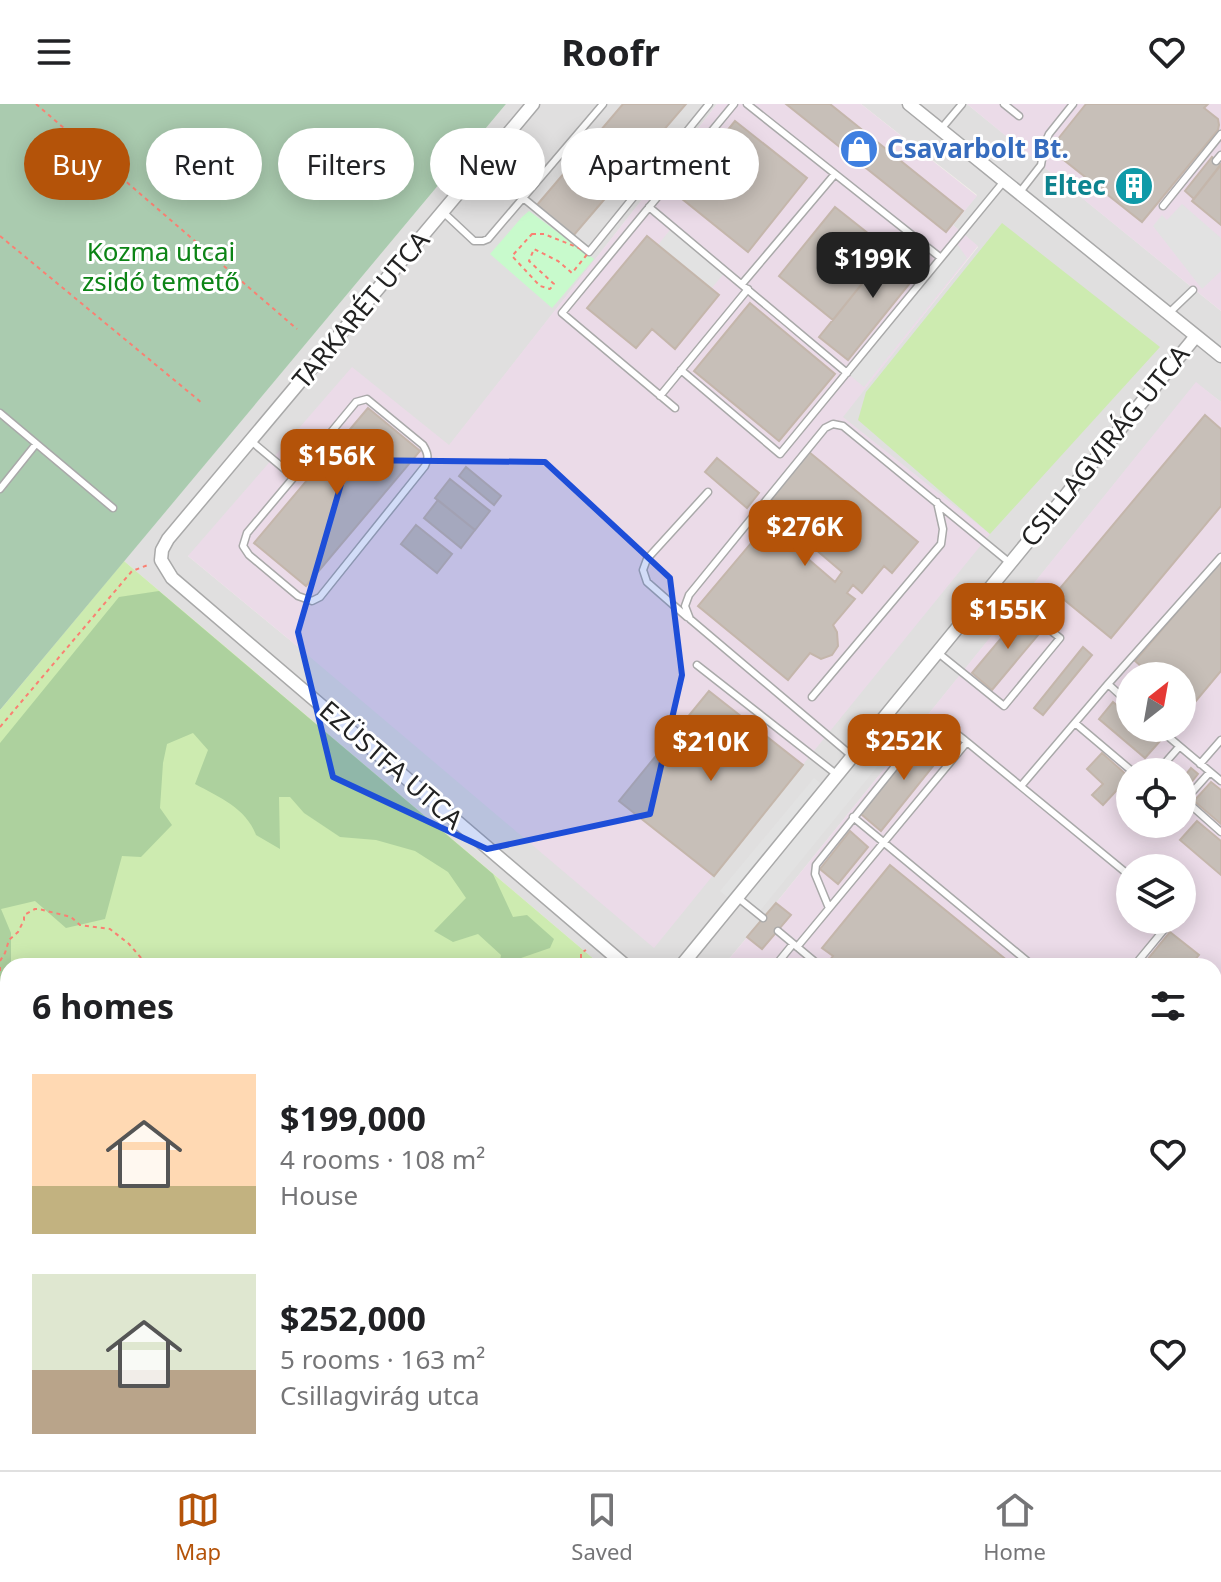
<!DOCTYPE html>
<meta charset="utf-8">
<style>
body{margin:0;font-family:"Noto Sans",sans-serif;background:#f6f6f6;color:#202124;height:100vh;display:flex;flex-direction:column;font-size:30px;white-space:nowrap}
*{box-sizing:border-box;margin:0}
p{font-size:26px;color:#757577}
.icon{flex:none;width:44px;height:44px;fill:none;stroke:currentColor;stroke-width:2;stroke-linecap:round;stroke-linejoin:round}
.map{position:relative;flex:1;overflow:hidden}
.side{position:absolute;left:0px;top:854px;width:1222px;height:512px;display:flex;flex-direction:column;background:#fff;border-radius:24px 24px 0 0;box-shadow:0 4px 20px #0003}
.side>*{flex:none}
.hud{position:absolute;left:24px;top:24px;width:800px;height:72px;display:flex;gap:16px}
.needle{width:52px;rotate:31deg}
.buttons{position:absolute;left:1116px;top:558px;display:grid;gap:16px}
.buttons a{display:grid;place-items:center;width:80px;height:80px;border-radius:50%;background:#fff;box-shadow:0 4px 20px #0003;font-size:40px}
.price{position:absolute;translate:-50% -68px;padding:0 18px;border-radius:16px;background:#b45309;color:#fff;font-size:26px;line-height:52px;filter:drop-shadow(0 2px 4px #0008)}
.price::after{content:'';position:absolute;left:50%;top:48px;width:24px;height:18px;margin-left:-12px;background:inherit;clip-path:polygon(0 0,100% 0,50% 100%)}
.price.active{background:#222;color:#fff}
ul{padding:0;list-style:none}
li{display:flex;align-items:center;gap:24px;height:200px;padding:0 32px}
li span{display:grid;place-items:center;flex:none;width:224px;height:160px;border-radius:0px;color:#555}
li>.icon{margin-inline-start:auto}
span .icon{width:96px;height:96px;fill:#fffc;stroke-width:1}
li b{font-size:34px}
h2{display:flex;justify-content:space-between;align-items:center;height:96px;padding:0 32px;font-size:34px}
.pill{padding:0 28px;border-radius:36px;background:#fff;box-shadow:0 4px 20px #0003;font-size:28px;line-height:72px}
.pill.active{background:#b45309;color:#fff}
header{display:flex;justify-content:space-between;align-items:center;height:104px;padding:0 32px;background:#fff;font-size:36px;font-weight:700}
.tab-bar{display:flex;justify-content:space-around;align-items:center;height:112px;border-top:2px solid #e0e0e0;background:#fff;font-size:22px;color:#757577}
.tab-bar a{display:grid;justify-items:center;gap:4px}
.tab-bar .active{color:#b45309}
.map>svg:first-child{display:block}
.residential{fill:#e0dfdf}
.industrial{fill:#ebdbe8;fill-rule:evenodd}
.grass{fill:#cdebb0}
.forest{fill:#add19e}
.cemetery{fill:#aacbaf}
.park{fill:#c8facc}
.parking{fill:#e2e2e2}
.building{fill:#c7bfb8;stroke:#c4b6ab;stroke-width:2;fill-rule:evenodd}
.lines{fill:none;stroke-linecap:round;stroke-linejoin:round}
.service-casing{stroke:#a9a9a9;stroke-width:9}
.minor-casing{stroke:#a9a9a9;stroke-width:15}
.path{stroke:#fa8072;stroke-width:2;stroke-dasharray:4 4;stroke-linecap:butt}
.service{stroke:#fff;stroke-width:6}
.minor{stroke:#fff;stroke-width:12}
.marked{fill:#1d4ed8;fill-opacity:0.2;stroke:#1d4ed8;stroke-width:6;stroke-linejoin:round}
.labels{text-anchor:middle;stroke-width:6;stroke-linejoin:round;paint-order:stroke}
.shop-label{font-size:26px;font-weight:bold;fill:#366cbe;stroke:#fff;text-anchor:start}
.culture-label{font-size:26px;font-weight:bold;fill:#0d838f;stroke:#fff;text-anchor:end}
.park-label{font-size:26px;fill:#0c8416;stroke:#fff}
.street-label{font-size:26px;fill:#222;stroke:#fff}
</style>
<header><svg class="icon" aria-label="menu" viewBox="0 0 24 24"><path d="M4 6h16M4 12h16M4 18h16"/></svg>Roofr<svg class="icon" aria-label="heart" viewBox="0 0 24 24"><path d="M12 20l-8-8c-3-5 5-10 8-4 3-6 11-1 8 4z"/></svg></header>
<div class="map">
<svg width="1221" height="1366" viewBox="0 0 1221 1366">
<rect width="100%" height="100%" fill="#f2efe9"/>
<path class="residential" d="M506,0H717L449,342L188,452L297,542L714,772L803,661L842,313L978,143L953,121L977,91L861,0H967L1221,207V298L1196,279L776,799L723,862H602L124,457Z"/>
<path class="industrial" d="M717,0H861L977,92L953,121L978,142L843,313L990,430L654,844L297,542L188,452L352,263L449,341Z
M967,0H1221V207L1029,51Z
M1196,278L1221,298V1257L1214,1266V862H723L776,799ZM1130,572H1182V624H1130ZM1130,668H1182V720H1130ZM1130,764H1182V816H1130Z"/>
<path class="grass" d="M1002,119L1160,243L990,430L858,316L866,288Z
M124,457L602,862H8L0,881V606Z
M560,1358H1187L1197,1366H569Z"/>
<path class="forest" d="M159,487L493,770L513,813L527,811L554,835L550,844L521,854L516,862H499L501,851L478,830L453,838L434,827L466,794L448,768L415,747L376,736L340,733L304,709L290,693H279L280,745L256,731C246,704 219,693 195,680L208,646L193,629L167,640L163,659L160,704L172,721L141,753L122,752L105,815L66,824L35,797L1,805L11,829V859L29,862H8V888L0,881V639L119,493Z
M860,1358H1168L1177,1366H846Z"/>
<path class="cemetery" d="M0,0H506L0,606Z
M0,881L8,887V1358H560L569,1366H0Z"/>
<path class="park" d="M529,107L594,155L552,204L490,150L522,113Z"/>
<path class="parking" d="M1182,100L1221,134V167L1202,185L1153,122L1162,111L1167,116Z
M673,122L726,167L711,185L658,141Z
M955,137L967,154L864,283L847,269Z
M901,602L916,615L759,808L744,796Z
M814,674L826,684L733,798L720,787Z"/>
<path class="building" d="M623,0H686L573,132L537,101Z
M786,0H830L963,107L946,128Z
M1086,0H1208L1204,4L1218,15L1219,21L1218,26L1142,118L1050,45Z
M735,17L807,74L748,148L676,90Z
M1212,53L1221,61L1194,95L1185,87Z
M1221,60V121L1192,97Z
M835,103L889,146L833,216L779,172Z
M647,132L719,191L675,245L652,225L636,244L587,204Z
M898,135L927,158L848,256L819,233Z
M750,199L835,270L779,337L694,267Z
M368,304L420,347L306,482L254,439Z
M1205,311L1221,325V402L1111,534L1056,489Z
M809,348L918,438L892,469L884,462L862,489L853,481L847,489L855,495L833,521L837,528L838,542L832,551L821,555L810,549L788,576L698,502L773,413L763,405ZM787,421L842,468L835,478L779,430Z
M717,354L759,389L747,404L705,368Z
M466,363L501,392L494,401L459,372Z
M450,375L490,407L475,426L435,394Z
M438,396L475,426L461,444L424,414Z
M416,421L452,450L437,469L401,440Z
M1221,457V567L1190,604L1182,597V572H1152L1135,557Z
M1023,508L1043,525L992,586L972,569Z
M1083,543L1092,551L1043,611L1034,604Z
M709,587L803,661L714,772L619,697Z
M1113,598L1130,612V624H1144L1160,637L1145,654L1099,615Z
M926,629L946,646L881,727L861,710Z
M1102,649L1129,673L1103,701L1092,691L1103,680L1087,665Z
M1191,664L1198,670L1182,690V675Z
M1211,678L1221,686V720L1194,697Z
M1197,717L1221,737V771L1180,736Z
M850,727L868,743L838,780L820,765Z
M890,761L1014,862H825L833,852L822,844Z
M776,799L791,811L762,845L747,833Z
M1170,828L1199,851L1190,862H1142Z
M1221,991V1118L1214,1127V999Z"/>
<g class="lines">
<defs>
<path id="service" d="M747,0L941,154
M1004,0L1019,12
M941,25L962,0
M1216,57L1221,51
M1020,88L1041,61L1045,39L1049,30L1073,0
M522,93L589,148L709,0
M1163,102L1221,30
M649,103L847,269
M443,108L474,137H483L488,135L603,0
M742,180L835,70
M1169,209L1193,186
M681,266L780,350L1005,76
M660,292L748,185
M675,304L562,209L734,0
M0,309L113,404
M251,337L294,373L356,298L367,295L423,341C428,349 429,354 425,362L320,493L312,497L298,492L249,451L243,442L247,429L294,373
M0,385L36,340
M687,513L647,478L643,466L647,455L708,388
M937,548L1004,602L1060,534L993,480
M697,561L836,670
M1108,580L1130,600
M812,593L941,440L943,425L937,398
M1075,619L1133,668
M1158,624L1221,677
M852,652L690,515L685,502L689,491L825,324L833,320L843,322L1010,459
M1200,660L1221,636
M1157,668L1179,643
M1210,668L1185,696L1221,728
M1021,682L1108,580L1221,453
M853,713L1033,862
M737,793L763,814
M829,804L815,770L816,761L924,626C941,615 953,627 967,638
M778,827L820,862
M797,843L967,638L1130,772
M775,862L793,840
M1134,862L1172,816
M1214,951L1221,943
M1214,966L1221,972
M1214,1169L1221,1160"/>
<path id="minor" d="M533,0L168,435L162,446L161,456L172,474L626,862
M909,0L1221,252
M681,862L1196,232
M1214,1313L1221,1304
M1212,1358L1221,1366"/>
</defs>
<use href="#service" class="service-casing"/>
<use href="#minor" class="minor-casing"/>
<path class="path" d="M36,0L297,225
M532,130H544L589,148L572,169L558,157L534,145L529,157L554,180L550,185L540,182L512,152Z
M0,132L202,299
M0,623L132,467L148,461
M0,857L5,849L9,836L18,828L24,816V811L35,805H39L71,813L80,821L110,825L129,840L148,862
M581,862V849L586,846
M0,863V868
M0,929L8,920
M0,1074L8,1080
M0,1198L8,1189
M0,1273L8,1279
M105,1358L115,1366
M332,1358L338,1366
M684,1358L693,1366
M785,1358L786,1366
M94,1366L101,1358
M330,1366L336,1358"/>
<use href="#service" class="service"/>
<use href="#minor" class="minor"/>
</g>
<path class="marked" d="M348,356L545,358L670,474L682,571L650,710L487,745L333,673L298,528Z"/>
<defs>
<symbol id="shop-disc" viewBox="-11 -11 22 22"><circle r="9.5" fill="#3f7fe0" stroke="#fff"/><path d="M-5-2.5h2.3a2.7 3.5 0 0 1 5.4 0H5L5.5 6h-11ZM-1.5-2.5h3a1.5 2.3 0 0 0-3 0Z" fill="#fff"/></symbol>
<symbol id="building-disc" viewBox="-11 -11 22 22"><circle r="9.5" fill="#0f9aa8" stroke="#fff"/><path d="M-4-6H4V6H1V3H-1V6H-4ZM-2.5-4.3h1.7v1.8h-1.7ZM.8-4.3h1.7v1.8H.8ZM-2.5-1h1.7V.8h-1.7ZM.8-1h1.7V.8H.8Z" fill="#fff"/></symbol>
</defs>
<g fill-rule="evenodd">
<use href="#shop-disc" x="837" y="23" width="44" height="44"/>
<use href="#building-disc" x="1112" y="60" width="44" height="44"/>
</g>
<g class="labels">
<g class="shop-label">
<text x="887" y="54">Csavarbolt Bt.</text>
</g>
<g class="culture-label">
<text x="1106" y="91">Eltec</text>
</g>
<g class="park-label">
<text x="161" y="157">Kozma utcai<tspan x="161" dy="30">zsidó temető</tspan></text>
</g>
<g class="street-label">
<text transform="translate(361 206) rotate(-50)" y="9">TARKARÉT UTCA</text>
<text transform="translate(1105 342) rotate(-51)" y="9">CSILLAGVIRÁG UTCA</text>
<text transform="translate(391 661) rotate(41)" y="9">EZÜSTFA UTCA</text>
</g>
</g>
</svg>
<div class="buttons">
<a><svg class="needle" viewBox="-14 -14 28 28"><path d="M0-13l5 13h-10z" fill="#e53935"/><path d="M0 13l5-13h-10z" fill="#757577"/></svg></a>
<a><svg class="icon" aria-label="locate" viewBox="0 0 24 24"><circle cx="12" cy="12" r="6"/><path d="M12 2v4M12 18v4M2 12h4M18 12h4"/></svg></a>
<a><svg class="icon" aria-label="layers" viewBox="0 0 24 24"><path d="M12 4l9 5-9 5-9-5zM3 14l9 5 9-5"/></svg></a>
</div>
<b class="price active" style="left:873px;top:196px">$199K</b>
<b class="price" style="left:337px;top:393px">$156K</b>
<b class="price" style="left:805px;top:464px">$276K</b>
<b class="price" style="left:1008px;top:547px">$155K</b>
<b class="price" style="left:904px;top:678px">$252K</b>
<b class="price" style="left:711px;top:679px">$210K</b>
<div class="hud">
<a class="pill active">Buy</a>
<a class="pill">Rent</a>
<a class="pill">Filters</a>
<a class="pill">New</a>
<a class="pill">Apartment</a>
</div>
<section class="side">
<h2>6 homes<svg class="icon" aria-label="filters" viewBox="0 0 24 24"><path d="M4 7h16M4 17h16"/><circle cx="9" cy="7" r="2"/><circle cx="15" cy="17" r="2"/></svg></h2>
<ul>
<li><span style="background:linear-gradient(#ffd9b3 70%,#c2b280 0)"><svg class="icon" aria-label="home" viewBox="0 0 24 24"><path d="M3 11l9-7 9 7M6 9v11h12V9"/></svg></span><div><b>$199,000</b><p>4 rooms · 108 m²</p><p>House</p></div><svg class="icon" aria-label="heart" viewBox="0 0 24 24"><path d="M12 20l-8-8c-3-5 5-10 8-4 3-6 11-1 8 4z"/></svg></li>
<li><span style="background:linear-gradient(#dfe7d0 60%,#b9a48a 0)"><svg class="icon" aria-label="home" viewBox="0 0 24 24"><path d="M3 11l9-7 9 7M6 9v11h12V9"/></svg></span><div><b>$252,000</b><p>5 rooms · 163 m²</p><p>Csillagvirág utca</p></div><svg class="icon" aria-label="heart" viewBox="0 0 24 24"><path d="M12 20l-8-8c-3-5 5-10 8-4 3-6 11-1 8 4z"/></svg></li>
</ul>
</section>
</div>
<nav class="tab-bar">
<a class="active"><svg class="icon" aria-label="map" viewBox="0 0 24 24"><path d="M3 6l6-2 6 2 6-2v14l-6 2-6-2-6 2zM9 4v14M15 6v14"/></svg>Map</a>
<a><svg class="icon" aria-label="saved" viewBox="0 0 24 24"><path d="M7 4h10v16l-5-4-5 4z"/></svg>Saved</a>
<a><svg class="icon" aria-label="home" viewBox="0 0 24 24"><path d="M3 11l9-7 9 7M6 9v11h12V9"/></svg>Home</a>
</nav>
